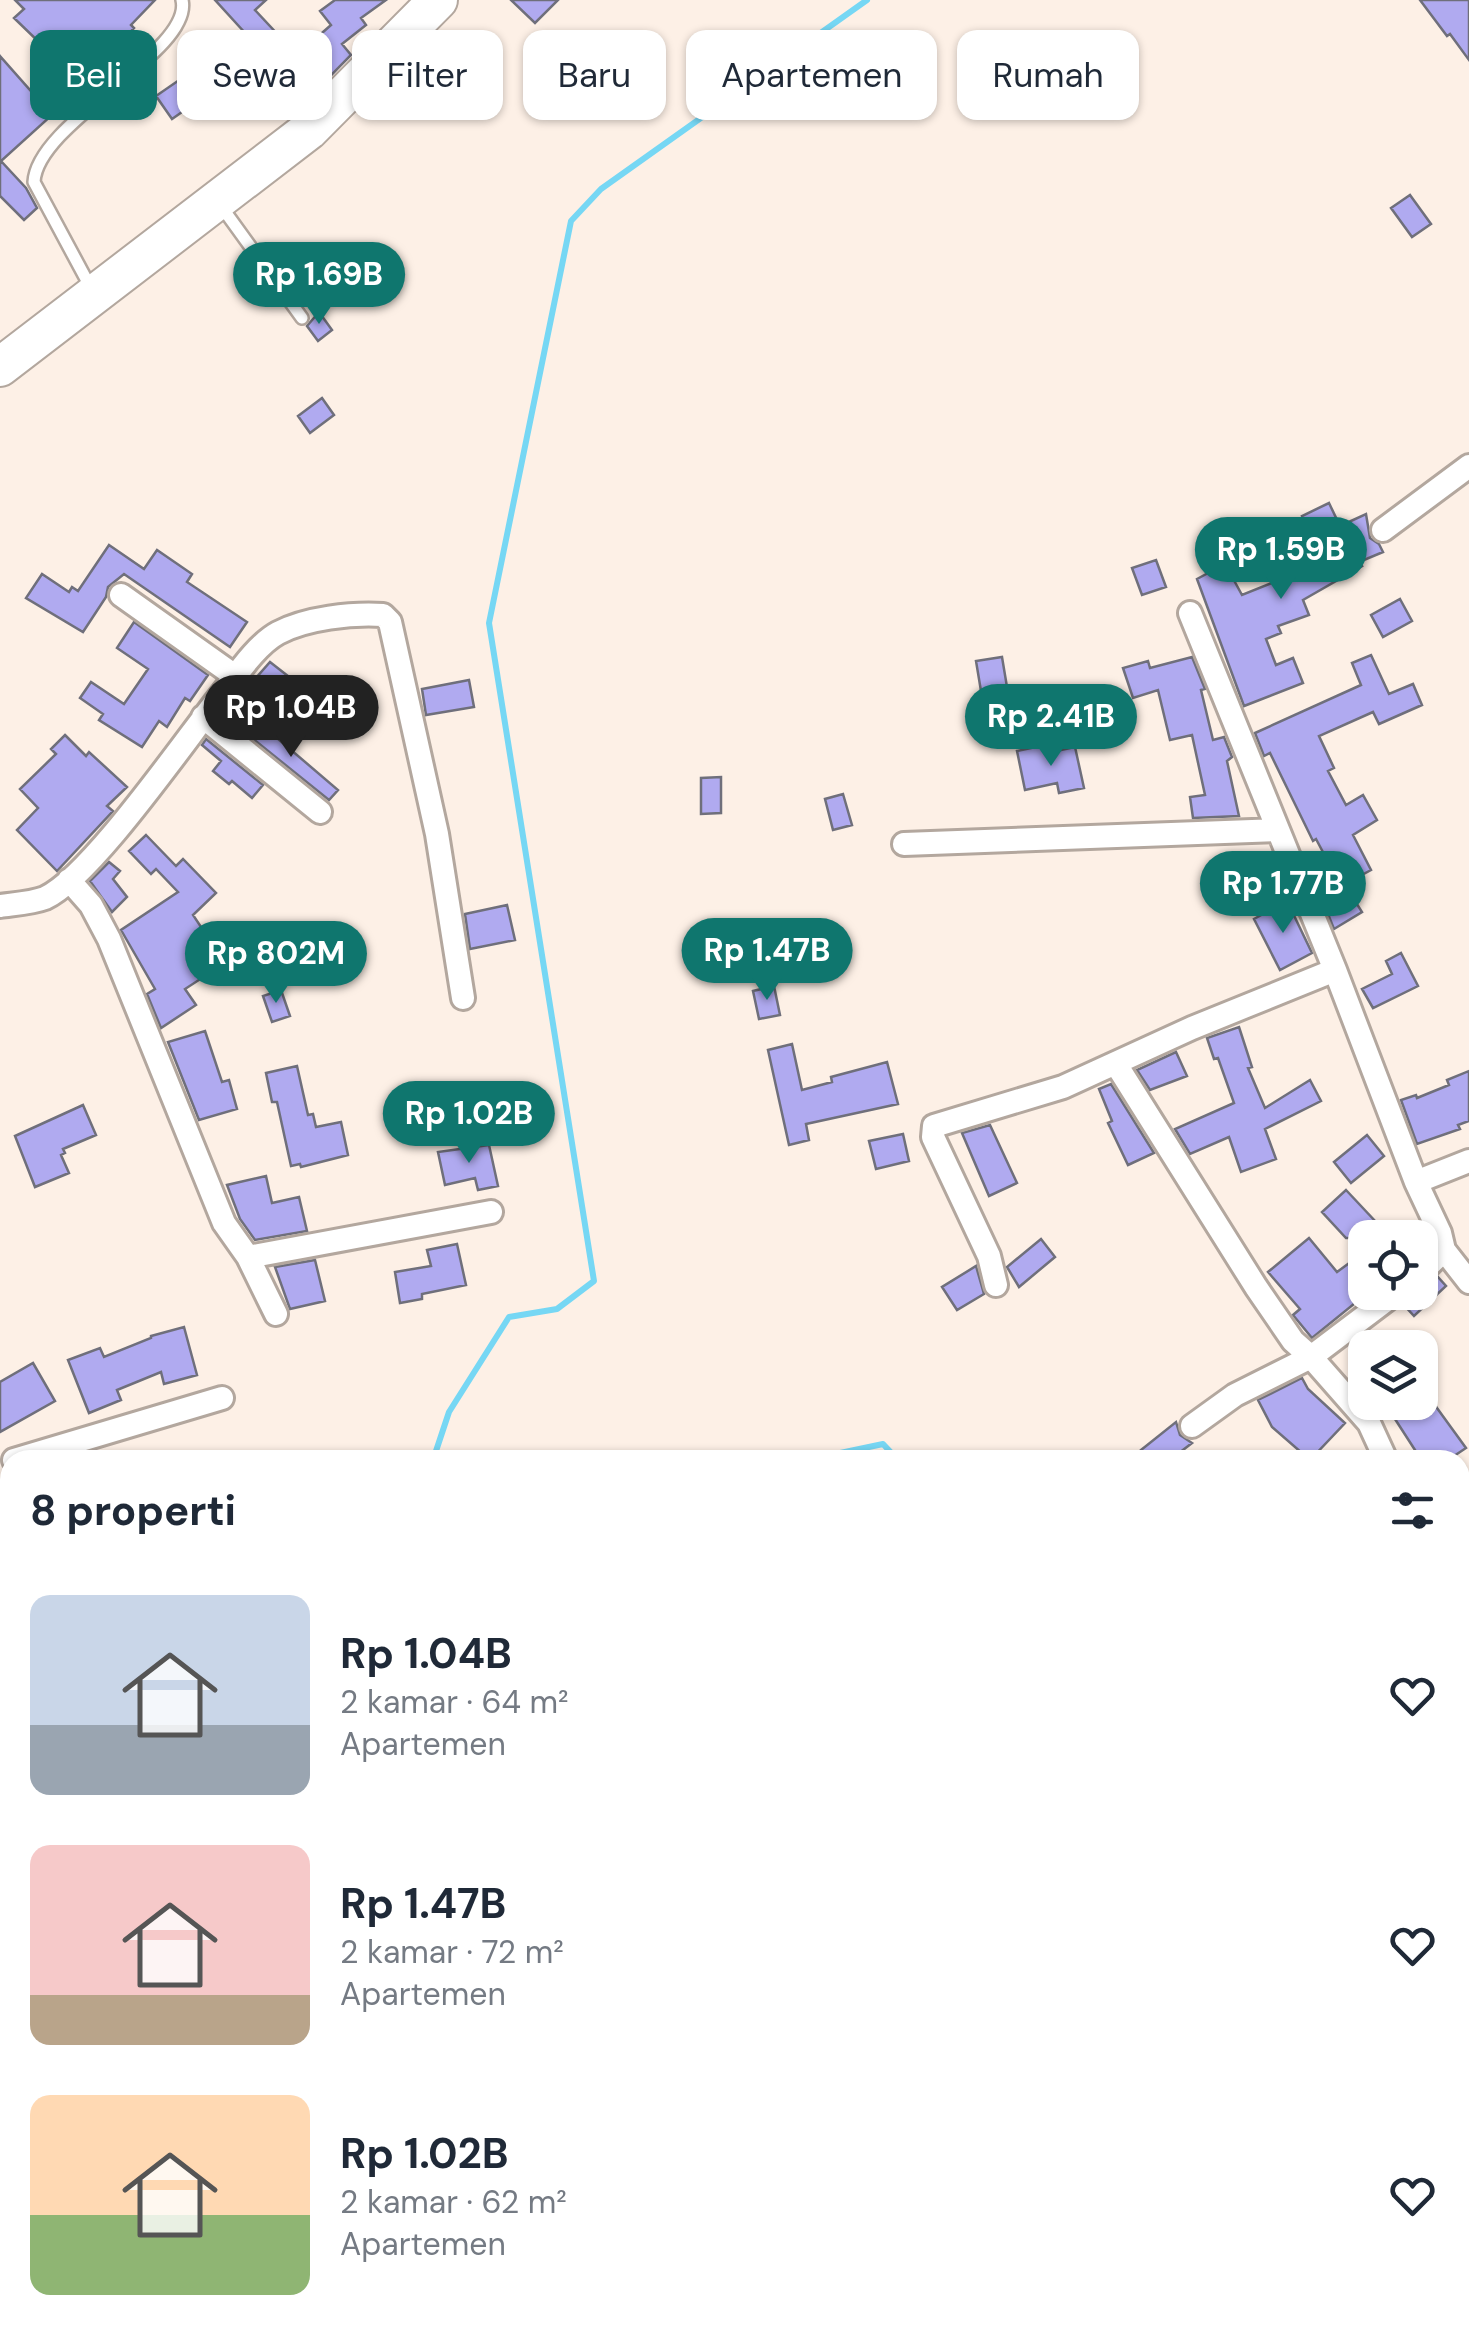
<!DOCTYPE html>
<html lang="id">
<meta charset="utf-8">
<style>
body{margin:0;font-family:"DM Sans",sans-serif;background:#f6f6f7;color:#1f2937;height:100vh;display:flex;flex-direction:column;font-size:38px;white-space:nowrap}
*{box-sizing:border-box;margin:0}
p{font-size:32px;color:#747a83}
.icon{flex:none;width:55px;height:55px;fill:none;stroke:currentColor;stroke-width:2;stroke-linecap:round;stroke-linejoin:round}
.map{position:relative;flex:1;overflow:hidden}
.panel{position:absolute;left:0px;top:1450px;width:1470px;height:890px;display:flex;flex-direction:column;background:#fff;border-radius:30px 30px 0 0;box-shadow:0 2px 8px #0004}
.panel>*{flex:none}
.banner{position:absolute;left:30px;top:30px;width:1410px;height:90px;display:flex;gap:20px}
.tools{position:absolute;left:1348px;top:1220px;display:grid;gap:20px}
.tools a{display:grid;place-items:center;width:90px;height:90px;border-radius:20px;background:#fff;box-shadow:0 2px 8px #0004;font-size:50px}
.price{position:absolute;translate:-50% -85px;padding:0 22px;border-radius:35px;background:#0f766e;color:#fff;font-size:32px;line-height:65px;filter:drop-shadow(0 2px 5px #0008)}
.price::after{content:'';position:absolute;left:50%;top:60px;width:30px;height:22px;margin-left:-15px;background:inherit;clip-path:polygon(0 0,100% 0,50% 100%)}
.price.on{background:#222;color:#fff}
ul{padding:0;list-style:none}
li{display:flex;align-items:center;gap:30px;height:250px;padding:0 30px}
li span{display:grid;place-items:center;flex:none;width:280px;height:200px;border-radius:20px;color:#555}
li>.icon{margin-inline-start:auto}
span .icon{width:120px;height:120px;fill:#fffc;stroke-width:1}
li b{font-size:42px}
h2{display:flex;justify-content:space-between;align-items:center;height:120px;padding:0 30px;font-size:42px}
.chip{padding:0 35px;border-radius:20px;background:#fff;box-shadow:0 2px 8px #0004;font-size:35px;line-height:90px}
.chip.on{background:#0f766e;color:#fff}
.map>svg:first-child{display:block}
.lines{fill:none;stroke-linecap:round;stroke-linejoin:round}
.stream{stroke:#76d7f4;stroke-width:6}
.building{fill:#b0aaf0;stroke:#6f6f7b;stroke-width:2.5}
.service-casing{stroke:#b3a79e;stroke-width:16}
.minor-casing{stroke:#b3a79e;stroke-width:28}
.trunk-casing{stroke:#b3a79e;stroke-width:42}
.service{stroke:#fff;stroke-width:11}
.minor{stroke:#fff;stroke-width:22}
.trunk{stroke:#fff;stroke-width:38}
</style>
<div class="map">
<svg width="1469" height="2340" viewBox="0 0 1469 2340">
<rect width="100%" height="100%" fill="#fdf0e6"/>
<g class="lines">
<path class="stream" d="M433,1460L449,1412L509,1317L557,1309L594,1281L489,623L571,221L601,189L867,0
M807,1460L883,1444L898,1460
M0,1662L10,1659
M0,2126L10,2112
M551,2340L557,2330"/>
</g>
<path class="building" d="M15,0H155L131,25L134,28L91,73L82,65L72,74L14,18L24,9Z
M215,0H266L255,10L297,55L331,25L320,11L335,0H386L361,18L366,25L342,44L351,55L300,107L296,101L281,112L266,92L284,80L265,54L172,119L156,96L246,34Z
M511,0H558L535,23Z
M1420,0H1469V60L1450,34L1447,36Z
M0,56L52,115L1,161L26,188L37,208L24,220L0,196Z
M1410,195L1431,224L1412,237L1391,208Z
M319,312L332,330L318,341L307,326Z
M322,398L334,415L310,433L298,416Z
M1329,503L1340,526L1366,514L1370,538L1379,544L1383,552L1359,562L1362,566L1303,600L1309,615L1278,626L1281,633L1266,639L1276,665L1293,658L1303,683L1244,706L1197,579L1225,564L1242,595L1301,571L1293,555L1315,544L1302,516Z
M109,545L144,569L157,550L192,574L187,582L247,622L230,647L124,574L108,587L106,597L83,632L26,598L42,574L69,592L72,587L78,591Z
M1156,560L1166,587L1142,595L1132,568Z
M1400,599L1412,621L1383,637L1371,615Z
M134,622L208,675L190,701L185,698L167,727L159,721L142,747L99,720L103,714L80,698L91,682L124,704L148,669L117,648Z
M1371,655L1389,694L1413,684L1422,705L1379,724L1373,712L1319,736L1334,768L1328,771L1346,805L1363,795L1377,820L1353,835L1371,870L1341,886L1316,839L1313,841L1270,753L1264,756L1255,733L1361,685L1352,663Z
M1002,657L1008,693L982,697L976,661Z
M1192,657L1205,689L1201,690L1213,740L1224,737L1232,757L1227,761L1239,816L1193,818L1190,797L1205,795L1192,735L1170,740L1158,690L1133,698L1123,668L1148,661L1150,668Z
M270,662L293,680L277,700L273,697L254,720L234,703Z
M469,680L474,707L426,715L422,689Z
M257,721L338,790L329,800L247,734Z
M65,735L86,756L89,752L127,787L107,806L113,811L57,871L17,830L38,808L20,789L56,754L51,749Z
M206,739L263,785L252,798L232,781L229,784L213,771L221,761L202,745Z
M1045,745L1047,753L1075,747L1084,788L1059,793L1057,783L1025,790L1017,751Z
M721,777V813L701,814V778Z
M843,794L852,825L833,830L825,799Z
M146,835L176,866L183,859L216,893L193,915L225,963L185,989L196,1005L161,1028L147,994L155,989L121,930L178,892L156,869L151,874L129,851Z
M109,862L120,871L113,879L127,897L112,912L90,881Z
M1345,885L1362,912L1334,929L1322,899Z
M1287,901L1312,953L1280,970L1254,919Z
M507,905L515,940L470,949L465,914Z
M1401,953L1418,986L1373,1008L1362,989L1392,974L1386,961Z
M774,986L780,1015L759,1019L753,991Z
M281,990L290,1016L272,1022L263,996Z
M1239,1027L1252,1067L1248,1068L1265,1108L1310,1080L1321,1101L1265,1129L1276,1159L1241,1172L1229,1137L1190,1154L1175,1129L1234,1103L1218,1058L1214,1059L1207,1038Z
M205,1031L222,1082L229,1080L237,1109L199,1120L168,1042Z
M792,1044L802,1090L832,1082L831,1077L887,1062L898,1104L806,1124L809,1140L789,1145L768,1050Z
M1176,1052L1187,1076L1150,1090L1137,1070Z
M297,1066L308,1115L313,1114L316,1127L341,1122L348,1155L301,1167L300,1164L291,1166L277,1102H272L266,1073Z
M1469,1071V1121L1458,1125L1460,1129L1417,1144L1401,1100L1416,1095L1417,1098L1449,1085L1447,1080Z
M1111,1084L1154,1153L1128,1165L1108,1123L1112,1121L1099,1089Z
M83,1105L96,1135L63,1149L65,1153L61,1155L69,1173L35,1187L15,1136Z
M990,1125L1017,1183L989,1196L962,1133Z
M903,1134L909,1161L876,1169L869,1141Z
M1367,1135L1384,1156L1351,1183L1334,1162Z
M489,1145L498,1186L478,1190L475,1178L445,1185L438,1152Z
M266,1176L272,1203L299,1197L307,1231L255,1240L240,1219L227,1185Z
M1346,1190L1391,1238H1346L1322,1212Z
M1309,1238L1337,1272L1352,1261L1365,1279V1295L1312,1338L1293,1315L1300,1309L1268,1272Z
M1041,1239L1055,1257L1019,1287L1007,1267Z
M457,1244L466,1285L422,1294V1299L400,1303L395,1272L431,1266L427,1250Z
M315,1260L325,1301L290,1309L275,1267Z
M976,1266L984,1294L957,1310L942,1287Z
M1438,1277L1446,1286L1414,1316L1404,1305L1412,1292H1420V1289Z
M184,1327L197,1375L164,1384L161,1372L117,1390L121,1400L89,1413L68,1360L100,1348L104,1357L151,1338V1336Z
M33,1363L55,1401L0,1432V1382Z
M1302,1378L1308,1389L1345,1423L1310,1460L1272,1427L1258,1400Z
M1429,1397L1466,1448L1448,1460H1401L1415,1450L1395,1419Z
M1176,1422L1180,1435L1192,1443L1170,1460H1148L1141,1450Z"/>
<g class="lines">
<defs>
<path id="service" d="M221,206L302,318
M92,290L34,182C37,122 194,51 182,0"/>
<path id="minor" d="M1383,530L1469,466
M121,595L235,676
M1190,613L1335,970L1416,1182L1469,1161
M203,717L320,812
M904,844L1278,830
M69,880L91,905L109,939L224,1223L248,1257L276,1314
M0,906C14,904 32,903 45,898C91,877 185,740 221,695C236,676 256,645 278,633C306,618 352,613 383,615L390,622L437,834L463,998
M1116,1064L1256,1287L1293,1341L1311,1357L1235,1395L1192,1426
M1416,1182L1440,1233L1444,1250L1420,1274
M1444,1250L1469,1282
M248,1257L491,1212
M996,1285L989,1256L933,1137L934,1126L1063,1087L1192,1028L1335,970
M14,1460L222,1398
M1386,1460L1369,1423L1311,1357L1397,1292
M1460,1530L1469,1526
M0,1650L10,1647
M0,1925L10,1921
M0,1948L10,1965
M0,2191L10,2177
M449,2330L461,2340
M851,2330L867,2340
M918,2340L923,2330
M1032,2340L1038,2330
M1225,2340L1232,2330"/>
<path id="trunk" d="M0,367L309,130L438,0"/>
</defs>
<use href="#service" class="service-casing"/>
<use href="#minor" class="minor-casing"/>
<use href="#trunk" class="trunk-casing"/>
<use href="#service" class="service"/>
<use href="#minor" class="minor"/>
<use href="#trunk" class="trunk"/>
</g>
</svg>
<div class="tools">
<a><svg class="icon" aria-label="locate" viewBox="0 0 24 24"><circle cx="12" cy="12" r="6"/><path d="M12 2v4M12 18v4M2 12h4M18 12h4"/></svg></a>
<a><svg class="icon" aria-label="layers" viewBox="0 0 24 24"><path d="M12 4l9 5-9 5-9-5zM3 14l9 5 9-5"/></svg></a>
</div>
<b class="price" style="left:319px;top:327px">Rp 1.69B</b>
<b class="price" style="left:1281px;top:602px">Rp 1.59B</b>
<b class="price on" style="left:291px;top:760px">Rp 1.04B</b>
<b class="price" style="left:1051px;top:769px">Rp 2.41B</b>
<b class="price" style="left:1283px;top:936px">Rp 1.77B</b>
<b class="price" style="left:767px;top:1003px">Rp 1.47B</b>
<b class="price" style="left:276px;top:1006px">Rp 802M</b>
<b class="price" style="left:469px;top:1166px">Rp 1.02B</b>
<div class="banner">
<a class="chip on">Beli</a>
<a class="chip">Sewa</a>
<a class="chip">Filter</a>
<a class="chip">Baru</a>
<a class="chip">Apartemen</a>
<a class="chip">Rumah</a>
</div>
<section class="panel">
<h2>8 properti<svg class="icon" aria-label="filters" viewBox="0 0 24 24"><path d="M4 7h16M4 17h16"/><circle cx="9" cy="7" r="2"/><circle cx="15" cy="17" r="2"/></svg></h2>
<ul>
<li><span style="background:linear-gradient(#c9d6e8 65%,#9aa5b1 0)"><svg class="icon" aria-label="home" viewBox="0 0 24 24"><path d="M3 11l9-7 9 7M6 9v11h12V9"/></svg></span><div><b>Rp 1.04B</b><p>2 kamar · 64 m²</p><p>Apartemen</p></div><svg class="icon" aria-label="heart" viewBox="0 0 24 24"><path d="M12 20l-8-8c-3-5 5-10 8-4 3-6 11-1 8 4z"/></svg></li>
<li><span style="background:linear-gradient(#f6c9c9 75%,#b9a48a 0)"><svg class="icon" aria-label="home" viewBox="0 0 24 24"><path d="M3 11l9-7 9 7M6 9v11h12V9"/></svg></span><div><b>Rp 1.47B</b><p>2 kamar · 72 m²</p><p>Apartemen</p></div><svg class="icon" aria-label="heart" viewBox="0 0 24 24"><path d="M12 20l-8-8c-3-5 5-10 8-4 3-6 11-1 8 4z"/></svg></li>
<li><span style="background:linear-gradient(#ffd9b3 60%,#8fb573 0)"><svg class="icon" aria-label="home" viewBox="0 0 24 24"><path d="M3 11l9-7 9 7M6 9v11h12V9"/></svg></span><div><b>Rp 1.02B</b><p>2 kamar · 62 m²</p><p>Apartemen</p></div><svg class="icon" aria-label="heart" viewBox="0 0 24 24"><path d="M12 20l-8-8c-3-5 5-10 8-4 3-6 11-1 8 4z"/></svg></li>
</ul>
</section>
</div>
